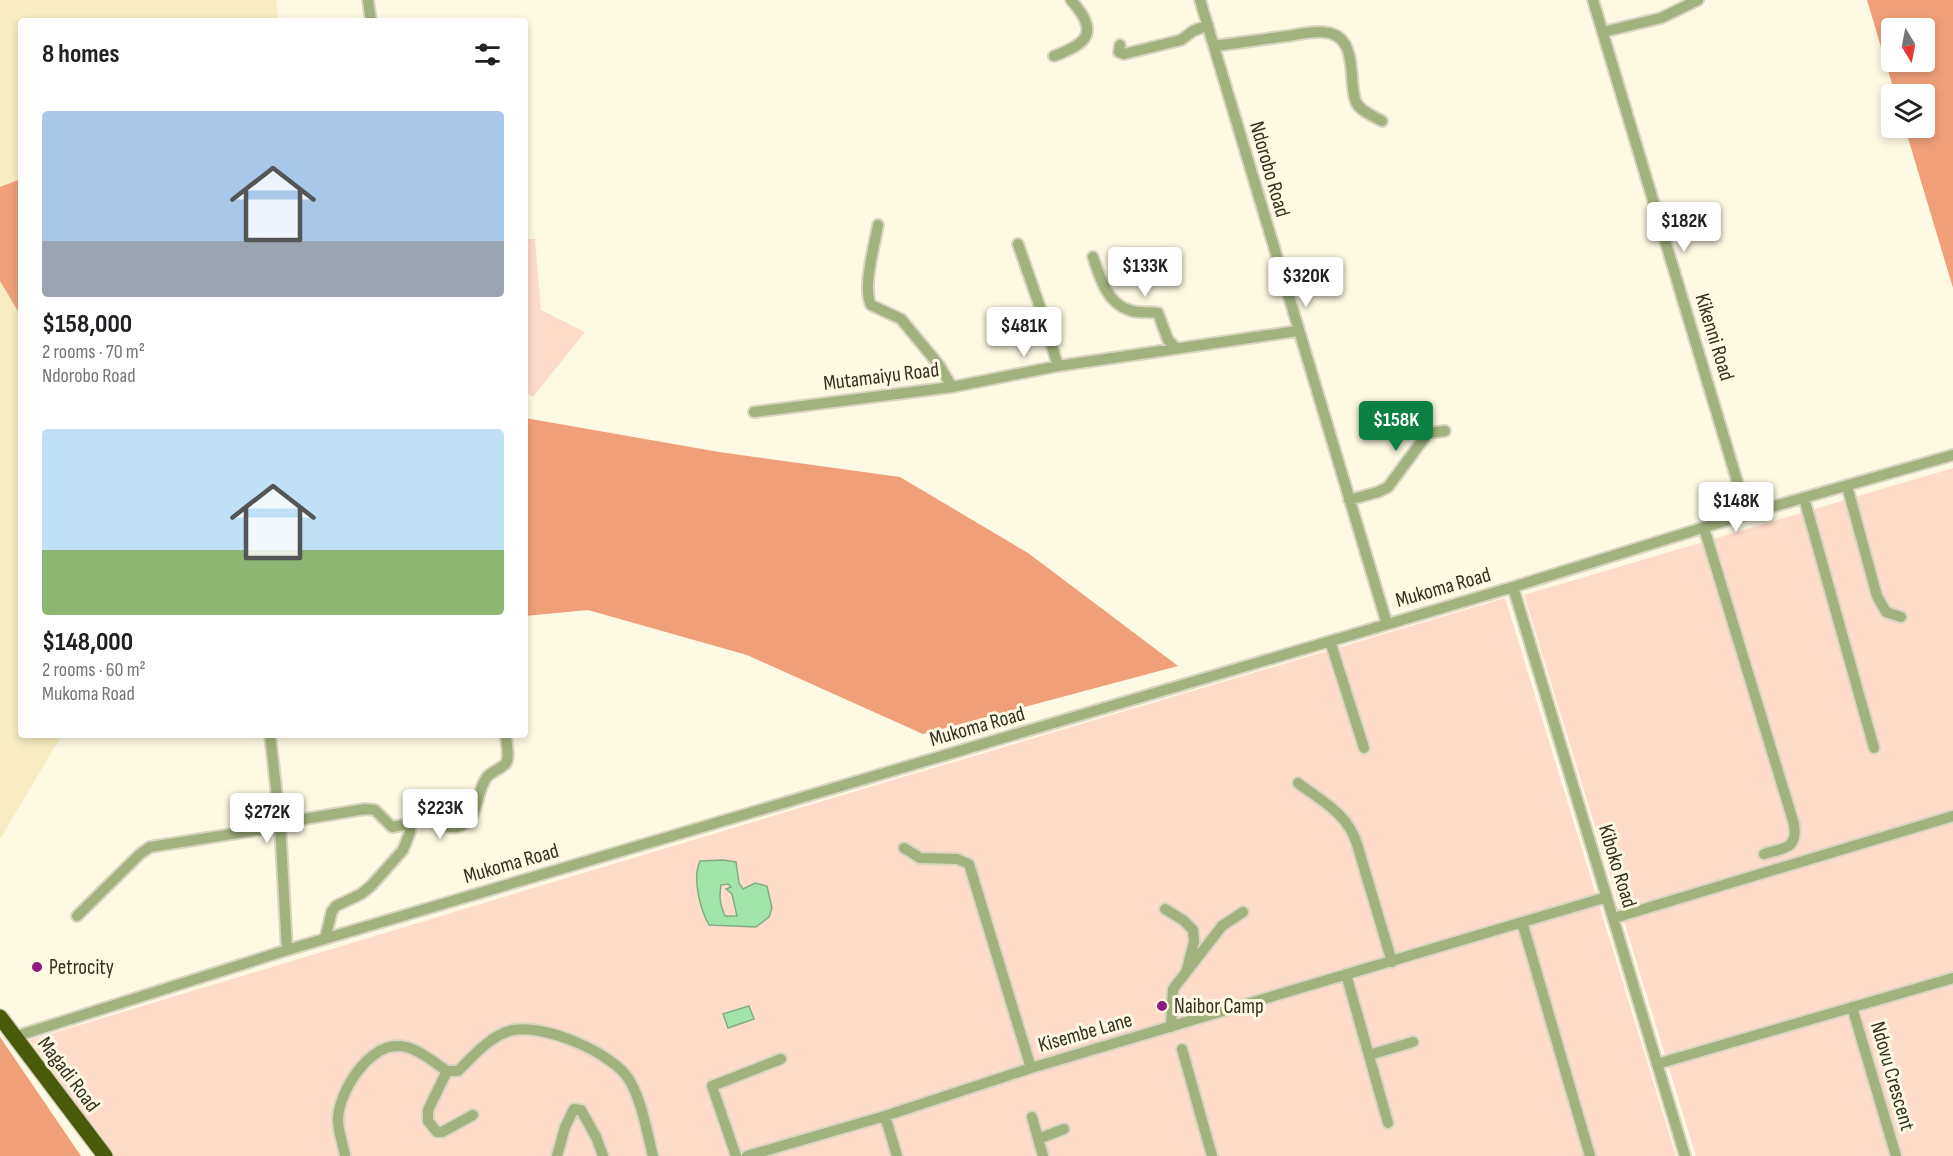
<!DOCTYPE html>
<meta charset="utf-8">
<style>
body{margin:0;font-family:"Sofia Sans Condensed",sans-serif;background:#f6f6f6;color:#202124;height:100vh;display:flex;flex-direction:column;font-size:22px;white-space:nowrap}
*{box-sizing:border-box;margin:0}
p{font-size:20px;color:#757577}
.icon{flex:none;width:33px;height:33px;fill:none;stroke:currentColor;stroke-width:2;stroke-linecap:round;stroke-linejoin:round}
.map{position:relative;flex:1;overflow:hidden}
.panel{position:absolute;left:18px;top:18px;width:510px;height:720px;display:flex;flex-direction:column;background:#fff;border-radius:6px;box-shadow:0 3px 9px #0003}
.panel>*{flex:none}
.needle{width:39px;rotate:170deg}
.tools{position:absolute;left:1881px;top:18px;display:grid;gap:12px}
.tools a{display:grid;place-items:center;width:54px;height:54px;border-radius:6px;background:#fff;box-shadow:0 3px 9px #0003;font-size:30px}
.price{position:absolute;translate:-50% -51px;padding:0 14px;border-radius:6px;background:#fff;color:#222;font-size:20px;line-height:39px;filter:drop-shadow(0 2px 3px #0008)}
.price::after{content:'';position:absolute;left:50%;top:36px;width:18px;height:14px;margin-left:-9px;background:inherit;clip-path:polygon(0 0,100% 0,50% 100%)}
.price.selected{background:#0b8043;color:#fff}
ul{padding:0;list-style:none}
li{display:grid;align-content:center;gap:12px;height:318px;padding:0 24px}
li span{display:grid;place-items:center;height:186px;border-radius:6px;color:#555}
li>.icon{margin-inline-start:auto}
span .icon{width:108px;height:108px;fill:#fffc;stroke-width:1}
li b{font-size:26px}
h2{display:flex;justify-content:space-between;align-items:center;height:72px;padding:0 24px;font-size:26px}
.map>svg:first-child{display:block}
.built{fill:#f7edc1}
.green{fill:#ffdbca}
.forest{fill:#efa079;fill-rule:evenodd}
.water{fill:#a1e4a7;stroke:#80ae7f;stroke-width:1.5;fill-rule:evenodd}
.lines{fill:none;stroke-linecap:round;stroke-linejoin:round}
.minor-casing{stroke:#d9d5c0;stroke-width:14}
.highway-casing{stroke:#d9d5c0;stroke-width:18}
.minor{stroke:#a1b27c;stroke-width:10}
.highway{stroke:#495a0a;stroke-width:15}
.poi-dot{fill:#8b1c80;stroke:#fef9e3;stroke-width:2}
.labels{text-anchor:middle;stroke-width:6;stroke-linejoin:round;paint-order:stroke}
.street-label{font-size:21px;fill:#332f21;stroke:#fef9e3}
.poi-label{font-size:21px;fill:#332f21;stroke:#fef9e3;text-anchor:start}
</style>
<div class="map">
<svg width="1953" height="1156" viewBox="0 0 1953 1156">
<rect width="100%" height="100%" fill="#fef9e3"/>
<path class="built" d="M0,0H276L278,21H21V735H62L0,839Z"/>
<path class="green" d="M525,239H535L541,310L585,332L533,397L525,392Z
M1953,468V1156H1696L1524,595Z
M1505,598L1676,1156H114L30,1040L806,806Z"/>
<path class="forest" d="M1867,0H1953V288L1905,128H1924V94H1895ZM1924,28V62H1892V28Z
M21,179V316L0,281V187Z
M525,418L719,452L900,477L1028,553L1178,666L923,734L747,655L588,610L525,616Z
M0,1037L81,1156H0Z"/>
<path class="water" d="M723,860L736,862L739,883L743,889L755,883L767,886L772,908L769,917L756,927L709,925C700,909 692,878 700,861ZM728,884L731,887L726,889L732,894L737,916H725C720,905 719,897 721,885Z
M749,1006L754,1019L728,1028L723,1014Z"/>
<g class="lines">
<defs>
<path id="minor" d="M368,0L371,21
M1200,0L1387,624
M1593,0L1747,514
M1603,32L1661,18L1698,0
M1120,45L1119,52L1124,54L1181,40L1193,31L1208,25
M1214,46C1239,43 1263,39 1288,36C1301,34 1316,30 1329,33C1359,39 1348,85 1356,102C1360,111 1373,116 1382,121
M1054,56C1089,43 1099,32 1071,0
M878,225C875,244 862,288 871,305L901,319L939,365L952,387
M1018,244L1041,310L1058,366
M1093,257C1100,278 1107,303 1129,310C1139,314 1149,311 1158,313L1168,340L1176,348
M754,412L952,387L1058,366L1297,331
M1847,486L1877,596L1886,612L1901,617
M1804,498L1874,748
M1349,500L1378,492L1388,487L1428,433L1445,431
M1704,528L1794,824C1798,849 1784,848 1764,854
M1513,587L1685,1156
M1330,641L1364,748
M270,735L280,823L287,950
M1298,783C1323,802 1347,813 1357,844L1392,962
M904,848L920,858L957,859L969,864L1031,1068
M1165,909L1183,920L1193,930L1194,942L1187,969
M77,916L140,854L150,847L270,828L280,823L365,809L375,810L392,827L409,824
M1614,918L1953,816
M1522,922L1590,1156
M325,939L332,911L336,906L361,894L371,886L403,850L410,832L409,824L413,818C433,812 439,830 457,827C480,822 475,792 487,777C492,771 502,769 506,763C510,756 506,743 506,735
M1346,974L1388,1123
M1852,1007L1896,1156
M1171,1027L1173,989L1222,926L1243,912
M14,1037L287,950L1513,587L1747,514L1953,455
M1182,1049L1212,1156
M1369,1055L1413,1042
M1657,1064L1953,978
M447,1071L428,1110V1121L437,1132H442L473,1115
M885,1116L897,1156
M1032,1117L1043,1156
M1038,1139L1064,1129
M345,1156C343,1144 338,1131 338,1120C338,1093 368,1045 398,1046C416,1046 433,1062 447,1071H458C474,1055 491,1035 513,1030C545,1024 614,1053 630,1081C642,1102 647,1133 653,1156
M557,1156L565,1127L574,1109L581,1110L596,1137L603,1156
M736,1156L712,1086L781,1059
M747,1156L885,1116L1031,1068L1607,897"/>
<path id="highway" d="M0,1017L105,1156"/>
</defs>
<use href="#minor" class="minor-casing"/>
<use href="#highway" class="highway-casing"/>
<use href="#minor" class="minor"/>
<use href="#highway" class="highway"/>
</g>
<g class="poi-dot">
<circle cx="37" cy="967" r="6"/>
<circle cx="1162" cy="1006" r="6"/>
</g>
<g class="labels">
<g class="street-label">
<text transform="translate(1270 169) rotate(74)" y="7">Ndorobo Road</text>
<text transform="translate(1715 337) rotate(73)" y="7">Kikenni Road</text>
<text transform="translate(881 376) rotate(-7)" y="7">Mutamaiyu Road</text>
<text transform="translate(1443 587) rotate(-16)" y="7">Mukoma Road</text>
<text transform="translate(977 726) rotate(-16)" y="7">Mukoma Road</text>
<text transform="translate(511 863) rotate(-16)" y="7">Mukoma Road</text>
<text transform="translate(1618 866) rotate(73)" y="7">Kiboko Road</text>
<text transform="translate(1085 1032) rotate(-16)" y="7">Kisembe Lane</text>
<text transform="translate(69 1074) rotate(53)" y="7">Magadi Road</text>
<text transform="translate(1893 1076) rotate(74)" y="7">Ndovu Crescent</text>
</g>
<g class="poi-label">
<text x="49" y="974">Petrocity</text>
<text x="1174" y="1013">Naibor Camp</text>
</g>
</g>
</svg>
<div class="tools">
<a><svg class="needle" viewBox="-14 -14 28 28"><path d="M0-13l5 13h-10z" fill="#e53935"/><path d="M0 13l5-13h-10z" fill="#757577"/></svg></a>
<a><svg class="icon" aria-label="layers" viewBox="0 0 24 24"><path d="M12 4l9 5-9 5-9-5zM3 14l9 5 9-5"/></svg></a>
</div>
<b class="price" style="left:1684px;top:253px">$182K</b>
<b class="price" style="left:1145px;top:298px">$133K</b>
<b class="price" style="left:1306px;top:308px">$320K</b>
<b class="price" style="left:1024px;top:358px">$481K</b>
<b class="price selected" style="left:1396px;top:452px">$158K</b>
<b class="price" style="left:1736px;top:533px">$148K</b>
<b class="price" style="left:440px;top:840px">$223K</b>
<b class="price" style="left:267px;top:844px">$272K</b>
<section class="panel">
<h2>8 homes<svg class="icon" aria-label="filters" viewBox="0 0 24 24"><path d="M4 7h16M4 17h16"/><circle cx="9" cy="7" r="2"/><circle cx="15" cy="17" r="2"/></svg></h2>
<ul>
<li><span style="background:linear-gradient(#a9c7e8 70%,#9aa5b1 0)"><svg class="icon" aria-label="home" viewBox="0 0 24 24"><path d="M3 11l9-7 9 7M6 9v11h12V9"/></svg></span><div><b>$158,000</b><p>2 rooms · 70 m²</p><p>Ndorobo Road</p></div></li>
<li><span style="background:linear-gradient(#bfe0f5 65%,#8fb573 0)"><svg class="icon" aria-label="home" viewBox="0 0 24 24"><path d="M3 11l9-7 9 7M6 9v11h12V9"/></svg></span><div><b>$148,000</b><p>2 rooms · 60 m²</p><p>Mukoma Road</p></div></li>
</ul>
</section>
</div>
